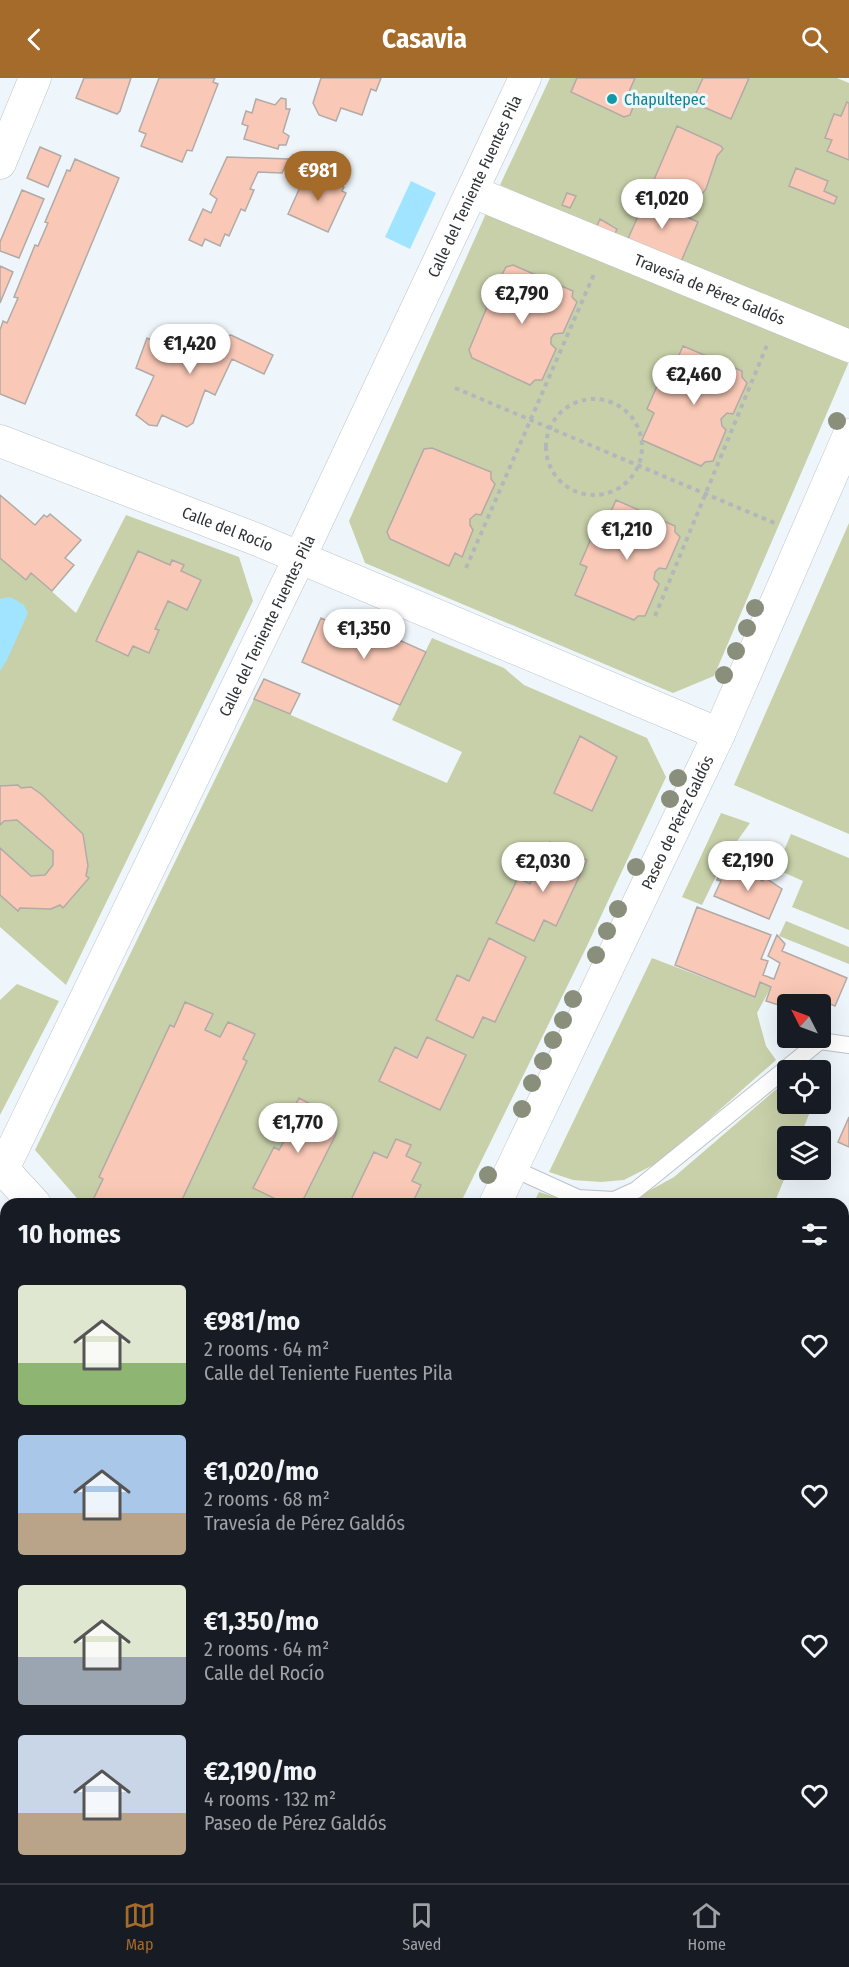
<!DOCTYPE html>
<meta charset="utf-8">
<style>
body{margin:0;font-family:"Fira Sans Condensed",sans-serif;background:#20242c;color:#f1f3f6;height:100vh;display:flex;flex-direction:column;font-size:22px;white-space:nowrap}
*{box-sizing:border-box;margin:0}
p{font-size:20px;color:#9ea1a6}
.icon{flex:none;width:33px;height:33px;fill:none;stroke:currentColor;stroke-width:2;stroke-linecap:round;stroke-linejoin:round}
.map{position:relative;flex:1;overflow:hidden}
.sheet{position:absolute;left:0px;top:1120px;width:849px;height:686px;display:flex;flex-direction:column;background:#171b24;border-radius:18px 18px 0 0;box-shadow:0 6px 24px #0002}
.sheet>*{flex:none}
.needle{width:39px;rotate:312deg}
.fabs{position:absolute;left:777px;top:916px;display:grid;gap:12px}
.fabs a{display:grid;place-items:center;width:54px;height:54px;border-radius:6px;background:#171b24;box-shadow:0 6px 24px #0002;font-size:30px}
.price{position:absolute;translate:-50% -51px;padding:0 14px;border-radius:21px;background:#fff;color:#222;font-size:20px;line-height:39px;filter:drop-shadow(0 2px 3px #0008)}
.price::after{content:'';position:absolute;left:50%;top:36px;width:18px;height:14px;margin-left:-9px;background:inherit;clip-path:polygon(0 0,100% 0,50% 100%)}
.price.selected{background:#a56b2a;color:#fff}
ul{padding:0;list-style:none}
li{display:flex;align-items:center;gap:18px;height:150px;padding:0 18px}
li span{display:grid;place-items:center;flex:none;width:168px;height:120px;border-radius:6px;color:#555}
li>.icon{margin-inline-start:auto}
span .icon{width:72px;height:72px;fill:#fffc;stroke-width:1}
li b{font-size:26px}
h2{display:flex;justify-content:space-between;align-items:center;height:72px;padding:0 18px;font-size:26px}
header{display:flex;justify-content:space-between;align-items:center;height:78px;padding:0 18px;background:#a56b2a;color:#fff;font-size:27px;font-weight:700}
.menu{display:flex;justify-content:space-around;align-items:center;height:84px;border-top:2px solid #363941;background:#171b24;font-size:16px;color:#9ea1a6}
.menu a{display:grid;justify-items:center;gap:3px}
.menu .selected{color:#a56b2a}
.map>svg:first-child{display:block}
.green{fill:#c8d0a9;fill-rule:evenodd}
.water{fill:#a1e4ff}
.building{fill:#f9c8b6;stroke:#b2aaa7;stroke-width:1.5}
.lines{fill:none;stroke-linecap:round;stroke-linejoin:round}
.service-casing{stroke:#bdc3c9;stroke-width:18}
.minor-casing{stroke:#bdc3c9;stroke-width:33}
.path{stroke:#b1b7bb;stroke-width:4;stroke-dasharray:4.5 4.5;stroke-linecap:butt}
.service{stroke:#fff;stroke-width:16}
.minor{stroke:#fff;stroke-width:32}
.tree{fill:#898f7a}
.culture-dot{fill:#0f9aa8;stroke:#eff6fb;stroke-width:2}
.labels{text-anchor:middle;stroke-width:6;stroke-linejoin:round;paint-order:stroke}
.culture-label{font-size:16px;fill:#0d838f;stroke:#eff6fb;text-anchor:start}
.street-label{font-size:16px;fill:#2f3234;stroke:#eff6fb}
</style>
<header><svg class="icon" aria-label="back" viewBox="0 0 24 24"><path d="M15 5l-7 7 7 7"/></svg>Casavia<svg class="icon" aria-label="search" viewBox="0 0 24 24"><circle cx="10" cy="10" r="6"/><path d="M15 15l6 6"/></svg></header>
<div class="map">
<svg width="849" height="1805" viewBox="0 0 849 1805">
<rect width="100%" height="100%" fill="#eff6fb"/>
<path class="green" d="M550,0H837L849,5V257L680,186L657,126L665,106L699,120L706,111L717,78L723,71L721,68L678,48L627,163L614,158L617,150L601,142L596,150L500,107ZM797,90L828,103L824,113L836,118L834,126L789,107Z
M488,131L846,282L848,286L714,598L673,615L365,485L349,443Z
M126,437L239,479L253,523L66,907L0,849V480L31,495L76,535Z
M849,445V756L734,707Z
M432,560L504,590L524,607L647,660L666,699L587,868L460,1126H82L35,1072L254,621L447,705L462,674L392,642Z
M721,735L750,745L725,780L702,827L682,819Z
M791,756L849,780V852L792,829L803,803L776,791Z
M786,843L849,869V886L779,858Z
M652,880L755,919L760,904L771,909L757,935L766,968L776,982L663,1082L624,1102L601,1104L573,1102L549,1094Z
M17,906L59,923L0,1037V922Z
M787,1002L788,1026H813L800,1059H788V1092L774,1126H582H625L674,1099Z
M539,1114L577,1126H533Z
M843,1313L849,1315V1448H843Z"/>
<path class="water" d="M411,103L436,115L410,171L385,159Z
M10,519L23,526L28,535L7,582L0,593V521Z"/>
<path class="building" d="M84,0H131L120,33L117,36L76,20Z
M159,0H215L213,4L218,6L192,73L187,72L182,84L141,68L146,56L139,53Z
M321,0H381L376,13L371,11L362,37L341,30L336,43L319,37L313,25Z
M577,0H635L628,16L633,19L635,24L630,37L624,39L571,14Z
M703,0H749L731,41L692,24Z
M281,20L286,21V31H290L283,54L289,58L286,67H279L278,71L244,61L248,48L242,46L246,33L252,35L256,21L275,27Z
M847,24L849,25V82L827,73L832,62L825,60L834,36L841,38Z
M677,48L721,68L723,71L717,78L706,111L699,120L665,106L661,116L650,111Z
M40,69L61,78L48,109L27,100Z
M227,79L289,81L282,95L258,94L250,111L254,112L245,133L241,131L229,158L225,156L220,168L205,161L202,168L189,162L203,131L211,135L217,121L210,116Z
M75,81L119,100L25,326L0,316V252L3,243L7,245L18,220L14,219L35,167L38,168L48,145L45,144L67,92L70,93Z
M796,90L828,103L824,113L837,119L834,126L789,108Z
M306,96L319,103L325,98L331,101V108L333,104L344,109L342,113L346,115L328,154L288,136Z
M650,111L661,116L657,126L698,144L680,186L627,163Z
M22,112L44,121L19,180L0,173V164Z
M567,115L576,118L570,130L562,127Z
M600,141L617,151L614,158L596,150Z
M513,187L573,213L572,219L577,224L563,255L554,256L551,260V266L556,271L542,302H535L530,307L472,280L469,272L495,210L506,189Z
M0,188L13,194L0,225Z
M174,257L207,273L216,261L231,257L273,277L264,296L232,281L215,317L205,312L193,345L187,349L162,337L157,348L149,347L136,337L154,298L136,290L147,260L168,270Z
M683,268L742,293V299L747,305L733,336L727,335L721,341L722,348L726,352L713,383L705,384L701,388L642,362L654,335L647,331L664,292L671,295Z
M432,370L491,394V401L495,406L481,437L476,436L470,441V447L473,452L462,479L455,475L449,488L390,461L387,454L424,371Z
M0,417L35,447L44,437L47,439L50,436L81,462L65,480L74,487L52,513L31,495L26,502L0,480Z
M616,422L675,448V454L680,459L666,491L659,490L655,494L654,501L659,506L645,538H638L634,542L575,517L587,489L580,486L597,447L604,449Z
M138,473L170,487L172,482L184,487L181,493L201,502L187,532L168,523L155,551L159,552L149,575L133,568L128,578L96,563Z
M321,540L351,554L353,548L396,567L399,562L426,574L400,627L302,584Z
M264,601L300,616L290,636L254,621Z
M580,658L617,679L592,733L554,715Z
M18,707L21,710L31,709L41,716L83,756L88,788L86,798L89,800L63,830L60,827L51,831L20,830L18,833L0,817V770L31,798L45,797L53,787V773L17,742L4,743L0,747V708Z
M550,764L587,782L556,848L544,842L534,863L496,845L518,800L530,806Z
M727,788L763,803L764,799L782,811L769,841L714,818L721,803L717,802L722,791L725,792Z
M697,829L771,857L761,881L768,883L763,897L774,901L780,885L768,878L777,857L785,866L782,873L847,900L835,928L823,923L821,929L808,924L807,927H788V930L766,923L771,909L760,904L755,919L675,887Z
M489,860L526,879L495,944L483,939L473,960L436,942L457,897L469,903Z
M185,924L213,936L205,952L220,959L228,944L255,956L243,981L247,983L180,1126H132L125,1123L124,1126H91L103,1101L99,1099L170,947L174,949Z
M427,959L466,977L440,1032L379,1003L395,969L417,980Z
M299,1020L335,1039L336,1056L304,1120L292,1126H286L253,1110L274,1069L279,1072L284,1063L278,1060Z
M849,1039V1069L838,1064Z
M396,1061L411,1067L406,1078L421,1085L412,1103L421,1107L412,1126H349L374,1074L387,1080Z
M6,1170V1239L4,1240L2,1235L0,1236V1171Z
M6,1516V1548L0,1543V1523Z
M849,1545V1581L843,1576V1560Z
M0,1633L6,1638L4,1641L6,1643V1679L0,1686Z
M391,1800H465L464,1805H390Z"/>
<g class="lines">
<defs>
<path id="service" d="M512,1090L578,1120L614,1122L636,1112L820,963L849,967"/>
<g id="minor">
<path d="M0,85L35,0"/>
<path id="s1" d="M473,114L849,268"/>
<path id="s2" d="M0,363L258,462L719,656"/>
<path d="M0,1088L35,1126"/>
<path id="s3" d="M3,1091L299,481L525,0"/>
<path id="s4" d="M495,1126L719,656L849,357"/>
<path d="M843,1638L849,1654"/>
<path d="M43,1805L49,1800"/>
</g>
</defs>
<use href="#service" class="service-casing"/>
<use href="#minor" class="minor-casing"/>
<path class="path" d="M455,310L777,446
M546 369a48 48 0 1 1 96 0a48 48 0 1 1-96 0Z
M466,490L594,196
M655,538L767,267"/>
<use href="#service" class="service"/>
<use href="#minor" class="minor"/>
</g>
<g class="tree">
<circle cx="837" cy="343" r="9"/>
<circle cx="755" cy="530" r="9"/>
<circle cx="747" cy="550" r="9"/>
<circle cx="736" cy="573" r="9"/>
<circle cx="724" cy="597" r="9"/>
<circle cx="678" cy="700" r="9"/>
<circle cx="670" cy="721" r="9"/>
<circle cx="636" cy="789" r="9"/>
<circle cx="618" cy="831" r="9"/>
<circle cx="607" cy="853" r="9"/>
<circle cx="596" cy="877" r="9"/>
<circle cx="573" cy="921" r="9"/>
<circle cx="563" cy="942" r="9"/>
<circle cx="553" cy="962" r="9"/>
<circle cx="543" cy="983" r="9"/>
<circle cx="532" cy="1005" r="9"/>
<circle cx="522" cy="1031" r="9"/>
<circle cx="488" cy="1097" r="9"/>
</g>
<circle class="culture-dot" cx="612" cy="21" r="6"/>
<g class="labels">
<g class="culture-label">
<text x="624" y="27">Chapultepec</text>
</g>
<g class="street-label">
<text dy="6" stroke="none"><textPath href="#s3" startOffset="1090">Calle del Teniente Fuentes Pila</textPath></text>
<text dy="6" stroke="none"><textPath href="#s1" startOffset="256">Travesía de Pérez Galdós</textPath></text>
<text dy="6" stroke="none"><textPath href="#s2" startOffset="244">Calle del Rocío</textPath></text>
<text dy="6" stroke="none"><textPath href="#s3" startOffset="604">Calle del Teniente Fuentes Pila</textPath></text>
<text dy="6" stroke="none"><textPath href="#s4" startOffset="423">Paseo de Pérez Galdós</textPath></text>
</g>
</g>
</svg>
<div class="fabs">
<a><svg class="needle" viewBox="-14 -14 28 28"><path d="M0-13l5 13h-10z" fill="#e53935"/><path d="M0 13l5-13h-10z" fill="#9ea1a6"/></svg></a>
<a><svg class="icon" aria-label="locate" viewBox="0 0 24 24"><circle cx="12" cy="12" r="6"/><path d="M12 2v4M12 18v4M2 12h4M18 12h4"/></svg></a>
<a><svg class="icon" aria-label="layers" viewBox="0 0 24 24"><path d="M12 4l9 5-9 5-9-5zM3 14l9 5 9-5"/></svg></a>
</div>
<b class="price selected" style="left:318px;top:124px">€981</b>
<b class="price" style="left:662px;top:152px">€1,020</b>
<b class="price" style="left:522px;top:247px">€2,790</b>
<b class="price" style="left:190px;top:297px">€1,420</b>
<b class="price" style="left:694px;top:328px">€2,460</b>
<b class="price" style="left:627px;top:483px">€1,210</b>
<b class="price" style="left:364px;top:582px">€1,350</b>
<b class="price" style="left:748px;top:814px">€2,190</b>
<b class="price" style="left:543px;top:815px">€2,030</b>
<b class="price" style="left:298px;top:1076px">€1,770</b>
<section class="sheet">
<h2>10 homes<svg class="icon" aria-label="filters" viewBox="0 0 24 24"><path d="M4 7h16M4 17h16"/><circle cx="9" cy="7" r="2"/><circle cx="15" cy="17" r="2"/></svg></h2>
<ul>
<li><span style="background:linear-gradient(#dfe7d0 65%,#8fb573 0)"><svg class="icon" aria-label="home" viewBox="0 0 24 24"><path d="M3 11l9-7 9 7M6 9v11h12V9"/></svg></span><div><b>€981/mo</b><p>2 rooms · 64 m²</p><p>Calle del Teniente Fuentes Pila</p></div><svg class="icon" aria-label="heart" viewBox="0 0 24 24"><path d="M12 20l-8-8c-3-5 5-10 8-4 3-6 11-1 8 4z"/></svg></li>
<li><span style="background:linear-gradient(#a9c7e8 65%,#b9a48a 0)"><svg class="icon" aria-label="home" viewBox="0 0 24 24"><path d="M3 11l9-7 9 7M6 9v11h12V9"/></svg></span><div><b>€1,020/mo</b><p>2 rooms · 68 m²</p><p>Travesía de Pérez Galdós</p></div><svg class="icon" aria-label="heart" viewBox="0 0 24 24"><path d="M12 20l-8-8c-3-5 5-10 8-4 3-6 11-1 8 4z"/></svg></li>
<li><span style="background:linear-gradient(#dfe7d0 60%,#9aa5b1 0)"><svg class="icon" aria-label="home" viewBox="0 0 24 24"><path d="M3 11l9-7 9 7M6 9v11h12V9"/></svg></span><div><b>€1,350/mo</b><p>2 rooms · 64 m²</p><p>Calle del Rocío</p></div><svg class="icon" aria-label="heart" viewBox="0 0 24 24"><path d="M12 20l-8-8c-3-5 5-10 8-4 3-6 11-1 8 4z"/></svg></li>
<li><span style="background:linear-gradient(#c9d6e8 65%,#b9a48a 0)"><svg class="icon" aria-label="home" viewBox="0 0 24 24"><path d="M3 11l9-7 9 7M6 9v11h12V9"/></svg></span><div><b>€2,190/mo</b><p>4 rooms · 132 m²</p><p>Paseo de Pérez Galdós</p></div><svg class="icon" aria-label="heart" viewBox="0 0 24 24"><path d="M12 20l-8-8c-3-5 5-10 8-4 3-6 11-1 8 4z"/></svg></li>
</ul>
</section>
</div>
<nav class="menu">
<a class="selected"><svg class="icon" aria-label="map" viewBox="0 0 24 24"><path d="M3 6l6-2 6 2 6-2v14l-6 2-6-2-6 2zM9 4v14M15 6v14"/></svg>Map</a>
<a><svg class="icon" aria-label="saved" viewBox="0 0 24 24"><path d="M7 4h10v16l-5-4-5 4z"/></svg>Saved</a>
<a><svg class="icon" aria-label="home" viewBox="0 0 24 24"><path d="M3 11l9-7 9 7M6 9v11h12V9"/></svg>Home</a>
</nav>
